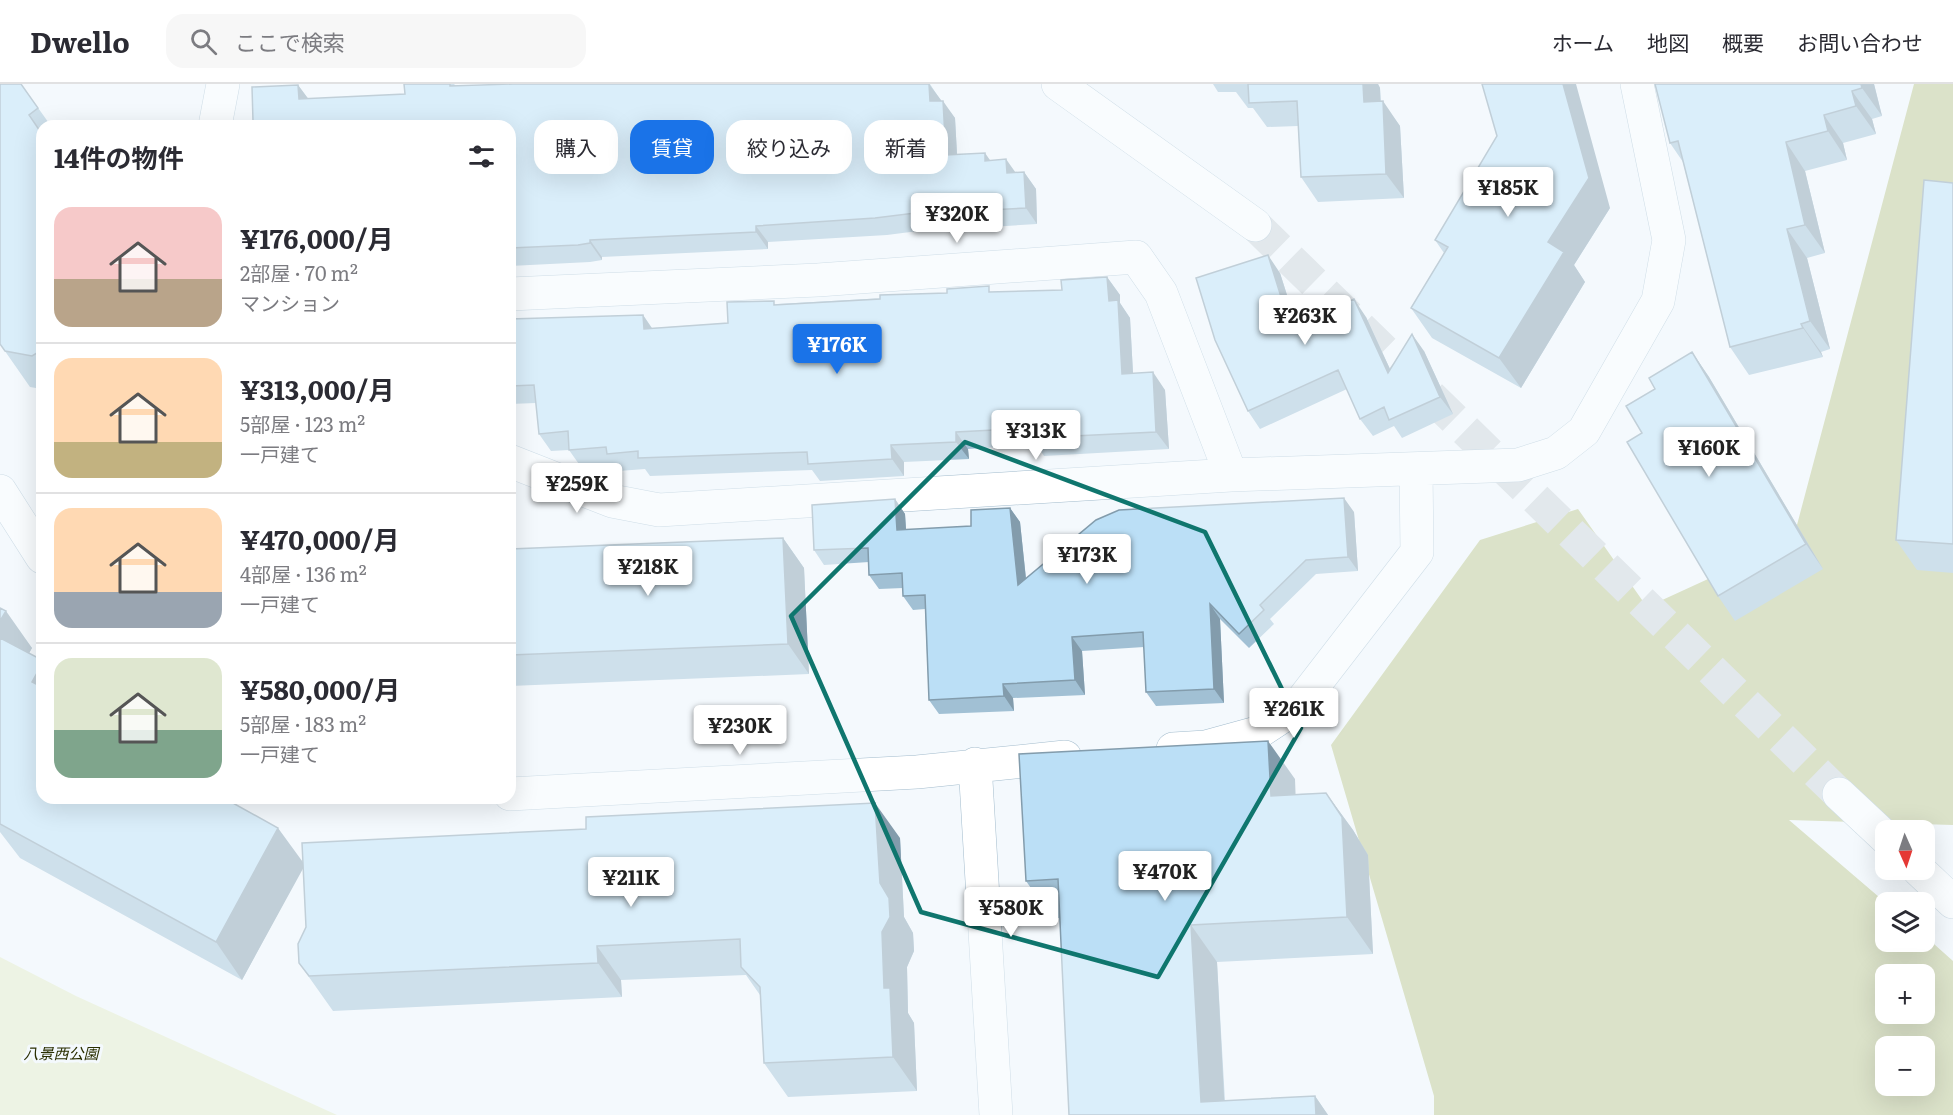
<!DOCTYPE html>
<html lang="ja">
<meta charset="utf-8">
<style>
body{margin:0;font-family:Literata,"Noto Sans JP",serif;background:#f7f7f7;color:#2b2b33;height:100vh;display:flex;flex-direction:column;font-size:22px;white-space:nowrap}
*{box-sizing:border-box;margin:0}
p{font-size:20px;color:#7c7c81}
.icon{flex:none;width:33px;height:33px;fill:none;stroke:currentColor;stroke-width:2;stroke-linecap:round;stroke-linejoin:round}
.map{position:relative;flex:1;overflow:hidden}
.side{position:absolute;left:36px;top:36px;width:480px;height:684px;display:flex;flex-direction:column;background:#fff;border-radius:18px;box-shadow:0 6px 24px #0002}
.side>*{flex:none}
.hud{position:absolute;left:534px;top:36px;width:570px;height:54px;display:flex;gap:12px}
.needle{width:39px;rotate:177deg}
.tools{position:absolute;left:1875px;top:736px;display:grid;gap:12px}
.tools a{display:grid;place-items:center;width:60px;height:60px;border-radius:12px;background:#fff;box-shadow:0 6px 24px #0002;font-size:30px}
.price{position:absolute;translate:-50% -51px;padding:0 14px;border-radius:6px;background:#fff;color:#222;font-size:20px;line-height:39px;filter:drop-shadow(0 2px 3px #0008)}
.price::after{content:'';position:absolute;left:50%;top:36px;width:18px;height:14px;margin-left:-9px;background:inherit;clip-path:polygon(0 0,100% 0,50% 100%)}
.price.on{background:#1a73e8;color:#fff}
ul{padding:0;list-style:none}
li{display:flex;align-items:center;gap:18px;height:150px;padding:0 18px}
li+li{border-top:2px solid #e1e1e2}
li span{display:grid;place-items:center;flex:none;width:168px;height:120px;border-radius:18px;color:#555}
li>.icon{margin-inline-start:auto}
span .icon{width:72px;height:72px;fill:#fffc;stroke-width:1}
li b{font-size:26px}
h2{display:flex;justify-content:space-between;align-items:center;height:72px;padding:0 18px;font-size:26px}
.tag{padding:0 21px;border-radius:18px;background:#fff;box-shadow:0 6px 24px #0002;font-size:21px;line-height:54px}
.tag.on{background:#1a73e8;color:#fff}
header{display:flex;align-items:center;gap:36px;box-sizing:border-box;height:84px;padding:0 30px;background:#fff;border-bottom:2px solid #e1e1e2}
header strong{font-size:28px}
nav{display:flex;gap:33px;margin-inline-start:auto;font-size:21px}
.search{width:420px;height:54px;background:#f7f7f7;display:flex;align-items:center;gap:15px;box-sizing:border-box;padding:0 21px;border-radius:18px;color:#7c7c81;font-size:22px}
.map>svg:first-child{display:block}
.green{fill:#e5ecc5}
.forest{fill:#bcc689;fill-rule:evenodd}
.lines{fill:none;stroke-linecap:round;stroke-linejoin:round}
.street-tunnel{stroke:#ccd2d7;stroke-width:33;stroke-dasharray:33 16;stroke-linecap:butt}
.street-casing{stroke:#a3bccd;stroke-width:34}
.street{stroke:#fff;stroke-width:33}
.wall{fill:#a1c0d4}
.shaded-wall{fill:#839cac}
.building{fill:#bbdff6;stroke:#839cac;stroke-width:1.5}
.marked{fill:none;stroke:#0f766e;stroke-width:4.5;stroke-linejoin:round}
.labels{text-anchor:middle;stroke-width:6;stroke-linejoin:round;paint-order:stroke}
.park-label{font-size:15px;font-style:italic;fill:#2a2f00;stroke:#f4f9fd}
</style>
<header>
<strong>Dwello</strong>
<div class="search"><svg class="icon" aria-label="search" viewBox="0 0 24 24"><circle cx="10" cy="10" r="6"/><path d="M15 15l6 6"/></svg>ここで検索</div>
<nav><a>ホーム</a><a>地図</a><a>概要</a><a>お問い合わせ</a></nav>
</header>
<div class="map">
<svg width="1953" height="1031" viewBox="0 0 1953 1031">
<rect width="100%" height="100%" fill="#f4f9fd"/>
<path class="green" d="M0,873L76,912L337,1031H0Z"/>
<path class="forest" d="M1914,0H1953V741L1789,736L1886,819V858H1924L1925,852L1953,877V1031H1434V1012L1331,661L1480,456L1578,425L1647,523L1793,456ZM1886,891H1924V930H1886ZM1886,963H1924V1002H1886Z"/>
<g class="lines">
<path class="street-tunnel" d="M1255,141L1839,710"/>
<defs>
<path id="street" d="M1058,0L1255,141
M215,42L223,0
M510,210L818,196L1136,173L1161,209L1231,391
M510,377L612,417L659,426L1231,391L1518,381L1556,369L1584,347L1658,217L1669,156L1637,0
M0,407L42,473
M1173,665L1206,663L1257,649L1298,622L1417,468L1416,385
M975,680L996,1031
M510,710L917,688L1065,673
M1839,710L1886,754
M1919,786L1953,818"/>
</defs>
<use href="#street" class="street-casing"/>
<use href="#street" class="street"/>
</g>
<path class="wall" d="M21,0L51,42H42V305L30,303L0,260Z
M404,0H454L456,2L513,0H930L941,17L955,34L957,70L990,76L1015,89L1024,88L1036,105L1037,140L959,145L957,142L887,151L768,158V165L602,173V176L590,178L510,182V42L253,37L298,1L308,15L405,10Z
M1213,0H1378L1380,4L1381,17L1400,42L1404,114L1318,118L1301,93L1298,42L1267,43L1253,24H1248L1236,8H1218Z
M1655,0H1874L1882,32L1872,35L1876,50L1843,59L1847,76L1805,87L1825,169L1807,174L1830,265L1821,268L1823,273L1749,291L1730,263L1683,78L1670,59Z
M1953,99V489L1917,486L1896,456Z
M1610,124L1574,181L1585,198L1521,304L1432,254L1411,224L1444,169L1435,156Z
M1280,189L1297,242L1366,233L1390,285L1424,267L1453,330L1402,354L1394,342L1373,352L1360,335L1347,305L1260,345L1248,327Z
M1107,193L1120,211V219L1130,234L1133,289L1165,306L1169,365L1044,372L1037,361L968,365L969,375L904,378V392L820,397L812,386L650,392L645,385L619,387L614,381L581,383L569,366L551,367L539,350L536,319L510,320V235L643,231L652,244L728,239L777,220L993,208L1062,206Z
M1692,268L1709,293L1823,485L1735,537L1718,512L1642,349L1655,305Z
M895,415L905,430L906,446L971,442L1010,424L1020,438L1026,494L1354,428L1358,487L1316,490L1270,535L1274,540L1249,564L1220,535L1224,619L1156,622L1146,608L1144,563L1082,567L1085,611L1013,614L1014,627L939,630L929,616L925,525L913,526L903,512V504L879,505L869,491V478L824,481L814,466Z
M783,454L804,484L809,590L510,602V465Z
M0,524L32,564L29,569L42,714L303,779L900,754L904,833L913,849L914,867L907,883L908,929L914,939L917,1007L788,1013L764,979L760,911L746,891L621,896L622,913L333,927L299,879L306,843L303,783L242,896L20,774L0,748Z
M1295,695V710L1326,709L1353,746L1368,771L1373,870L1217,878L1225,1017L1315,1012L1328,1031H1069L1060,834H1052L1026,797Z"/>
<path class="shaded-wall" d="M929,0L941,16L942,34L930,17Z
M1363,0H1378L1380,4L1381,43L1364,18Z
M1563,0H1576L1610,124L1574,181L1585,198L1521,304L1499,274L1548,158Z
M1861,0H1874L1882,32L1862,4Z
M298,1L310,17L299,15Z
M1852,7L1872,35L1876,50L1856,22Z
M943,17L955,34L958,88L946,71Z
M1383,17L1400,42L1404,114L1386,90Z
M1824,31L1843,59L1847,76L1828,47Z
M1786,58L1805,87L1825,169L1805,141Z
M985,69L997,86L985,77Z
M1006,75L1018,92L1007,89Z
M1024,88L1036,105L1037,140L1026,124Z
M756,142L768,158V165L756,148Z
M1787,145L1807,174L1830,265L1810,237Z
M590,156L602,173V176L590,159Z
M1268,171L1280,189L1303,262L1291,245Z
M1107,193L1120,211V219L1130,234L1134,308L1122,290L1109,217Z
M1354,215L1366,233L1400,307L1388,289Z
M643,231L655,249L644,245Z
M1801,240L1821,268L1823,273L1803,244Z
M1412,250L1424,267L1453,330L1440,313Z
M1692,268L1709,293L1823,485L1806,460Z
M1153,288L1165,306L1169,365L1156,348Z
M956,348L968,365L969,375L956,358Z
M891,361L904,378V392L892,375Z
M1344,414L1354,428L1358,487L1348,473Z
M895,415L905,430L907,460L897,446Z
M1010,424L1020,438L1028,515L1018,501Z
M783,454L804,484L809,590L788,560Z
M1210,520L1220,535L1224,619L1214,605Z
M6,527L32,564L19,587L0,560V537Z
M1072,553L1082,567L1085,611L1075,596Z
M42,580V612L32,598Z
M1003,600L1013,614L1014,627L1004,612Z
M1268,657L1295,695L1297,749L1271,712Z
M1326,709L1353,746L1368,771L1373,870L1347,833Z
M875,719L900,754L904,833L913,849L914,867L907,883L908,929L914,939L917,1007L893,973L884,904L882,848Z
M278,744L305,781L242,896L216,858Z
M1191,841L1217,878L1225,1031L1201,1018Z
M597,862L621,896L622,913L598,879Z
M1315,1012L1328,1031H1316Z"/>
<path class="building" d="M0,0H21L38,24L29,31L42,50V208L41,209L42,211V266L32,272L5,267L0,260Z
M404,0H450V2L513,0H929L930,17H943L946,71L985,69V77L1006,75L1007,89L1024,88L1026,124L947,128V125L875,134L756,142V148L590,156V159L578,161L510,164V42H241L240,37H253L252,3L298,1L299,15L405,10Z
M1248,0H1363L1364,18L1383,17L1386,90L1301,93L1297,17L1249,19Z
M1482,0H1563L1589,94L1548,158L1564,168L1499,274L1411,224L1448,163L1435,156L1497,52Z
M1655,0H1861L1862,4L1852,7L1856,22L1824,31L1828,47L1786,58L1805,141L1787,145L1810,237L1801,240L1803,244L1730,263L1678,57L1670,59Z
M1924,96L1953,99V460L1896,456Z
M1268,171L1291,245L1354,215L1388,289L1412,250L1440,313L1389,336L1384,323L1360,335L1338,286L1248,327L1215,256L1196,194Z
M1107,193L1109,217L1118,216L1122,290L1153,288L1156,348L1032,354L1031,344L956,348V358L891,361L892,375L808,380L807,368L638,374V367L607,370L606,363L569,366L568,347L539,350L534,301L510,302V235L643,231L644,245L728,239L727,218L774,217V221L880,215V211L947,209V205L989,202V208L1062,206L1061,196Z
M1692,268L1806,460L1718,512L1627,358L1642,349L1626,322L1655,305L1649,294Z
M1344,414L1348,473L1306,476L1260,521L1264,526L1239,550L1210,520L1214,605L1146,608L1143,548L1072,553L1075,596L1003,600L1004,612L929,616L925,511L903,512L902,489L869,491L868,464L814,466L812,421L895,415L897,446L971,442V426L1010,424L1018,501L1096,436L1119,426Z
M783,454L788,560L510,571V465Z
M0,524L6,527L0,537Z
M0,554L42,576V580L32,598L42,603V714H224L278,744L216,858L0,740Z
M1268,657L1271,712L1326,709L1342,733L1347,833L1191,841L1201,1018L1315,1012L1316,1031H1069L1058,795L1026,797L1019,670Z
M875,719L880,799L889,814L890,833L882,848L884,904H890L893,973L764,979L760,903L741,883L740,855L597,862L598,879L309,892L299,879L298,860L306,843L302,759L586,745V733Z"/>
<path d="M0 0H1953V1031H0ZM965,358L1205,448L1301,644L1158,893L921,828L791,532Z" fill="#f4f9fd" fill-opacity=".55" fill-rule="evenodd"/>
<path class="marked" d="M965,358L1205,448L1301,644L1158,893L921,828L791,532Z"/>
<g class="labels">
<g class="park-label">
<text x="61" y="975">八景西公園</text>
</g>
</g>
</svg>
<div class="tools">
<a><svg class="needle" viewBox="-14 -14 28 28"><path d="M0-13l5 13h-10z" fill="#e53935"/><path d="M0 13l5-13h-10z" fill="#7c7c81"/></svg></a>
<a><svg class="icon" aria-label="layers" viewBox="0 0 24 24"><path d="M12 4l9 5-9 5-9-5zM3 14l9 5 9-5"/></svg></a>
<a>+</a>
<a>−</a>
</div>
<b class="price" style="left:1508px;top:134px">¥185K</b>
<b class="price" style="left:957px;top:160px">¥320K</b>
<b class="price" style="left:1305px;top:262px">¥263K</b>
<b class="price on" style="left:837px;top:291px">¥176K</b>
<b class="price" style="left:1036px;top:377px">¥313K</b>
<b class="price" style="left:1709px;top:394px">¥160K</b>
<b class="price" style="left:577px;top:430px">¥259K</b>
<b class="price" style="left:1087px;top:501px">¥173K</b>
<b class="price" style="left:648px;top:513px">¥218K</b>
<b class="price" style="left:1294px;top:655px">¥261K</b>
<b class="price" style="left:740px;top:672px">¥230K</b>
<b class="price" style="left:1165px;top:818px">¥470K</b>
<b class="price" style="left:631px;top:824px">¥211K</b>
<b class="price" style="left:1011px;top:854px">¥580K</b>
<div class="hud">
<a class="tag">購入</a>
<a class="tag on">賃貸</a>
<a class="tag">絞り込み</a>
<a class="tag">新着</a>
</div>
<section class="side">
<h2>14件の物件<svg class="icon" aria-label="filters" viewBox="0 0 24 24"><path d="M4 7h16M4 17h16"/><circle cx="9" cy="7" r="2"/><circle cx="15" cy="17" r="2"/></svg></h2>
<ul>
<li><span style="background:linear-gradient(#f6c9c9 60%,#b9a48a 0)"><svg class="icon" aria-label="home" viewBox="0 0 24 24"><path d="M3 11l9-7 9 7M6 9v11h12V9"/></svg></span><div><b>¥176,000/月</b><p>2部屋 · 70 m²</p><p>マンション</p></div></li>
<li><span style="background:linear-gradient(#ffd9b3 70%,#c2b280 0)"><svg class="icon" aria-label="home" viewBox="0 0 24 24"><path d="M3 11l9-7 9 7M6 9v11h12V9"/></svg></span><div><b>¥313,000/月</b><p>5部屋 · 123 m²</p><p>一戸建て</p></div></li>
<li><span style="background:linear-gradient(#ffd9b3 70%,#9aa5b1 0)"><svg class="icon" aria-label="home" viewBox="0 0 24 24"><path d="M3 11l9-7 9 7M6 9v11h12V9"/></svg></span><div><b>¥470,000/月</b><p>4部屋 · 136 m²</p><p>一戸建て</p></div></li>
<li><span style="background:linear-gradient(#dfe7d0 60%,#7fa58c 0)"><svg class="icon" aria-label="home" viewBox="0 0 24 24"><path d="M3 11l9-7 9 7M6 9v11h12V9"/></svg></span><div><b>¥580,000/月</b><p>5部屋 · 183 m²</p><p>一戸建て</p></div></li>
</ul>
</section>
</div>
